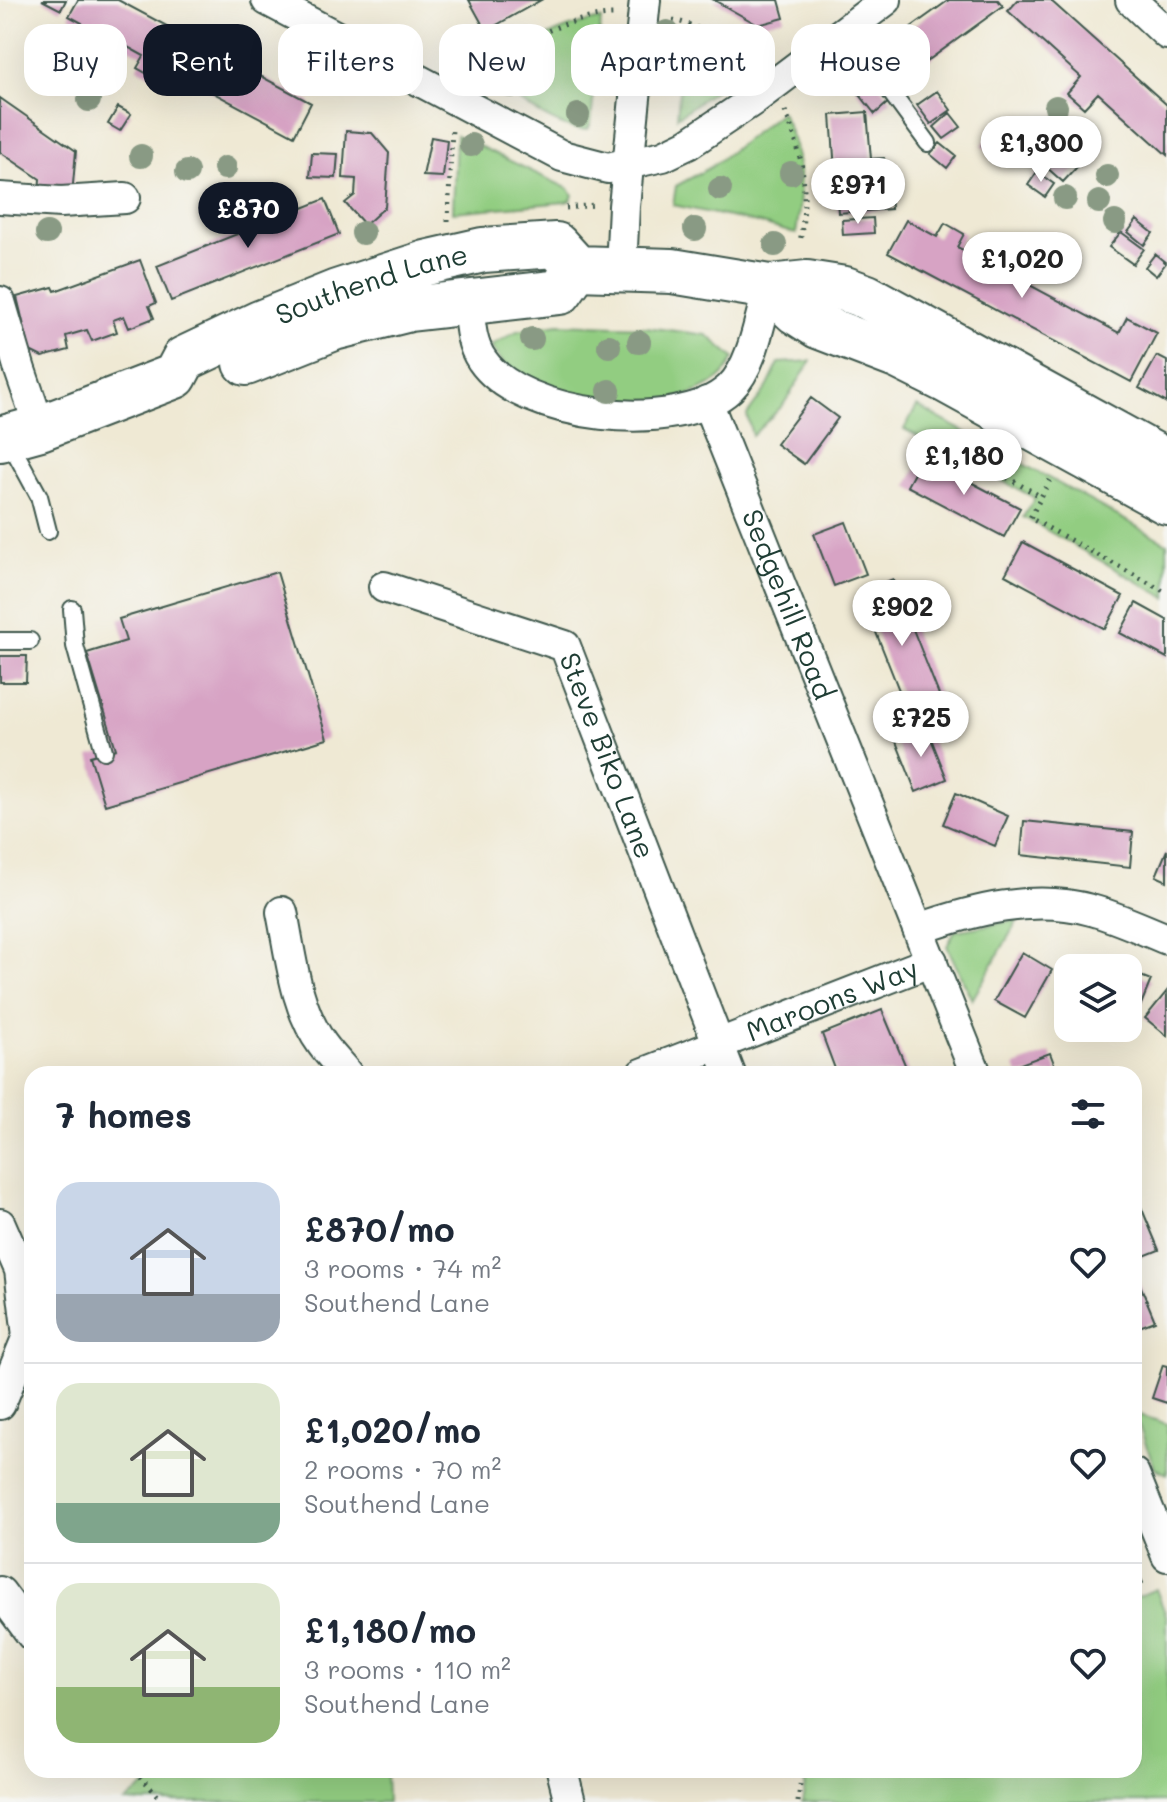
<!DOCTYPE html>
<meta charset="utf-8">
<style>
body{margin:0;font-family:Mali,sans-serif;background:#f2f2f3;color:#1f2937;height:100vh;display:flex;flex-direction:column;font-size:30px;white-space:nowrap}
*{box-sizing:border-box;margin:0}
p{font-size:26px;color:#747a83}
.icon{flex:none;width:44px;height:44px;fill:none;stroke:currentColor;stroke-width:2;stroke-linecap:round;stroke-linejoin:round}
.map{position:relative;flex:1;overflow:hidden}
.details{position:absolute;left:24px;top:1066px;width:1118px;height:712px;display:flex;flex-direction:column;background:#fff;border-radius:24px;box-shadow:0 8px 32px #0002}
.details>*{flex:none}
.top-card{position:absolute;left:24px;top:24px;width:1120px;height:72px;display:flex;gap:16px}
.tools{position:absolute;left:1054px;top:954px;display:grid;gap:16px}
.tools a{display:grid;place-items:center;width:88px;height:88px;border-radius:16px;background:#fff;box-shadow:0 8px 32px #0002;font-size:40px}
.price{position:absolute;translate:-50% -68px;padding:0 18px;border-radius:28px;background:#fff;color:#222;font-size:26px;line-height:52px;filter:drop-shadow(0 2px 4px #0008)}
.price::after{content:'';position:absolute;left:50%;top:48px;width:24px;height:18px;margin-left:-12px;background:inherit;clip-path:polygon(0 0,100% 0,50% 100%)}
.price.current{background:#111827;color:#fff}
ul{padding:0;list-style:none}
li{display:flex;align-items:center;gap:24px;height:200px;padding:0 32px}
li+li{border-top:2px solid #e0e1e3}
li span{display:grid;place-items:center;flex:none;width:224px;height:160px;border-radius:24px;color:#555}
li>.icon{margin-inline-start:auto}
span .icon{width:96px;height:96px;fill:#fffc;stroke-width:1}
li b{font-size:34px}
h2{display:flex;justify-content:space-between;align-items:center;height:96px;padding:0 32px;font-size:34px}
.pill{padding:0 28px;border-radius:24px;background:#fff;box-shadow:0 8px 32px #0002;font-size:28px;line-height:72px}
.pill.current{background:#111827;color:#fff}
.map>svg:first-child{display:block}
.green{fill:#92cd81;stroke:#58855a;stroke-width:2}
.building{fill:#d7a3c4}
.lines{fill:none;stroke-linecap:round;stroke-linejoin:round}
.service-casing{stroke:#3e574c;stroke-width:20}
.minor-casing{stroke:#3e574c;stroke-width:34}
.primary-casing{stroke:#3e574c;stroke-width:48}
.path{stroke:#3e574c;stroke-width:5;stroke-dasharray:2 6;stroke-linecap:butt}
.service{stroke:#fff;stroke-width:16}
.minor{stroke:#fff;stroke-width:30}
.primary{stroke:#fff;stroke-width:44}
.tree{fill:#899a84}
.labels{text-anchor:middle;stroke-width:6;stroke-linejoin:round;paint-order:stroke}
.street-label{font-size:28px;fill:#1f3d34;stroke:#f6f6f2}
</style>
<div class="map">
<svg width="1167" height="1802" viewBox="0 0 1167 1802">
<rect width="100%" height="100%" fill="#f6f6f2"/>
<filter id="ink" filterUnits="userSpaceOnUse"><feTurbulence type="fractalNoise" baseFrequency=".0125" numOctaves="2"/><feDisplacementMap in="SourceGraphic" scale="16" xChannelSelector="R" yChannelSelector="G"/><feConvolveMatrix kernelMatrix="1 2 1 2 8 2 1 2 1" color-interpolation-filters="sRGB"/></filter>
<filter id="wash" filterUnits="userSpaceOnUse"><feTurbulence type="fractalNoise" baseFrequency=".006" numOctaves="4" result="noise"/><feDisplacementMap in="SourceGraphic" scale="32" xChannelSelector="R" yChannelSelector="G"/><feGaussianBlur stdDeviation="1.8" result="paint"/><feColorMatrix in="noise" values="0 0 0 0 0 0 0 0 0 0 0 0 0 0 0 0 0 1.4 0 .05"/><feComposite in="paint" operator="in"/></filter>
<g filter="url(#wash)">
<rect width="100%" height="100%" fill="#efe9d4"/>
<path class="green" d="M601,19L591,123L588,129C563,136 506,91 485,77C519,48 557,27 601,19Z
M685,29L726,47L748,67L677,117Z
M781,112C802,151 803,192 796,234L762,224L673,205L676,186L711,167Z
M456,135L569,189L573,195L571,200L566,202L453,212Z
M558,324L646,327L707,335L734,358C730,365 726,373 720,378C670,419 560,404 510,369C502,363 496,354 491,346L517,331Z
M811,361L783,405L752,436L747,415L768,386L779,363Z
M917,406L1167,543V598L1023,517L1035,498L904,429Z
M1018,920L972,1000L947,946L955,931Z
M1134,1413L1167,1424V1474L1155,1468Z
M1156,1589L1167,1618V1802H802L808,1770H1134V1598Z
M165,1770H386L387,1802H125Z"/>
<g id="blocks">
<path class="building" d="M42,0H66L61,10Z
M78,0H118L311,103L294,136L169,69L162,82L137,68L144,56L95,29L86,45L73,38L82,23L69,16Z
M469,0H541L486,31Z
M714,0H779L784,18L758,25Z
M949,0H998L1003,6L897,83L875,53Z
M1018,0H1050L1167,105V155L1098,93L1084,108L1067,93L1081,77L1008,11Z
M42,60L60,73L51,86L33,74Z
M872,77L891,100L875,114L856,90Z
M937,91L951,110L931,124L917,105Z
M0,98L76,151L72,195L39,192L40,179L0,152Z
M118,107L131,114L120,131L108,124Z
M867,112L871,159L884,158L885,177H889L891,209L838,213L831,115Z
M950,113L961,127L944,139L934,127Z
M346,131L372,133L389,153L385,207L365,225L345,203L355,195L356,179L343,178Z
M989,136L1007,149L1000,159L982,146Z
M431,137L447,140L443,177L423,176Z
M940,143L956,156L947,168L930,154Z
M1059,150L1077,167L1063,182L1045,166Z
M312,153L338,154L336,178L310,177Z
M1037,172L1054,184L1045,197L1028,185Z
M325,199L339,234L171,301L157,266Z
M873,218L874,233L843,235L842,220Z
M906,220L937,237L945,223L964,234L957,247L976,257L982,246L1002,256L996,267L1119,333L1127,317L1157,333L1131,382L888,253Z
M1137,220L1153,233L1144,245L1128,232Z
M1121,232L1144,249L1133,264L1109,247Z
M1155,254L1166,263L1156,276L1145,267Z
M140,260L156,303L149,306L154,318L129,328L124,316L113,320L117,332L92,341L87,330L66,336L69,350L42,357L30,351L17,297L53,287L55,291Z
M1157,356L1167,361V403L1139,388Z
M811,398L838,418L804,464L776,444Z
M923,457L1020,508L1004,537L907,486Z
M846,522L866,574L834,586L814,534Z
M1023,542L1123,596L1105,629L1005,575Z
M277,572L327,739L105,805L90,756L116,749L87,653L126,641L119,619Z
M893,579L943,705L910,718L860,592Z
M1136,603L1167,620V658L1120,633Z
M0,656H27L26,682H0Z
M926,726L947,779L916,792L895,739Z
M956,793L1008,816L995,846L943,824Z
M1024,821L1133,832L1130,867L1021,855Z
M1167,850V881L1156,876Z
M1022,952L1052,970L1025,1018L994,1001Z
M1096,959L1119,968H1092Z
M1128,971L1151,980L1138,1012L1128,1008Z
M1167,991V1036L1145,1018Z
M882,1010L909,1074H837L822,1034Z
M1050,1053L1058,1074H1018L1015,1066Z
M1134,1190L1159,1250L1134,1260Z
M1136,1275L1155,1321L1134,1329V1276Z
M1163,1365L1167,1366V1403L1152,1398Z"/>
</g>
</g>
<g filter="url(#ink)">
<use href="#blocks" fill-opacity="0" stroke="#3e574c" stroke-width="2"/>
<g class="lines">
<defs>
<path id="service" d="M845,30L928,143
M8,439L39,496L48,531
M72,609L75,646L104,751
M0,641H30"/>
<g id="minor">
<path d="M267,0L562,156L608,168L663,156L688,144L752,101L886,0"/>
<path d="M1131,0L1167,34"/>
<path d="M0,198L61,202L125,198"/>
<path d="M621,269L624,206L645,0"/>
<path d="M468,301C470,321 470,343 482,360C521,418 679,436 730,388C753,366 760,318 769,287"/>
<path d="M0,302L20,370L40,428"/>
<path id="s1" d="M707,402L976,1074"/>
<path id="s2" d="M384,587L565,646L730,1074"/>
<path d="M282,912C291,956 295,1007 322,1044C330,1055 339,1064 347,1074"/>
<path d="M919,929C973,910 1034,894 1091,910C1117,917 1142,929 1167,939"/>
<path id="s3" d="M642,1074L932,961"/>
<path d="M0,1224L20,1270L28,1336L0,1404"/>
<path d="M1134,1474L1167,1556"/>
<path d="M0,1592L32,1635"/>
<path d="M562,1770L570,1802"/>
</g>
<g id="primary">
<path d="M769,287L796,312L818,326L899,357L945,380L1167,502"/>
<path d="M246,363L334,328L410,309L560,292L577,268"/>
<path id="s4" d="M0,439L40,428L175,376L184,359L260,323L337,292L426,263L483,250L556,245L577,268L672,271L769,287L807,283L845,289L867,297L1167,462"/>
</g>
</defs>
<use href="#service" class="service-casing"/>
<use href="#minor" class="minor-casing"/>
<use href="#primary" class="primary-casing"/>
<path class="path" d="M673,20C704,27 728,44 749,65
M478,81C497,46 576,14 616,15
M785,111C805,162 808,189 800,243
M566,208L595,205
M448,221L452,128
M933,437L940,441L947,452L959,451L1042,497
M1050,480L1030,518L1167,593
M1134,1585L1148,1579
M135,1770L158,1796
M798,1802L802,1770"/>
<use href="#service" class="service"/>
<use href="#minor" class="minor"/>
<use href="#primary" class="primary"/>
</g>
<g class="tree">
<circle cx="667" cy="32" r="12"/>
<circle cx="511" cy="86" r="12"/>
<circle cx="89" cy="100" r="12"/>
<circle cx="1056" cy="107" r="12"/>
<circle cx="578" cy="115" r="12"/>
<circle cx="471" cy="145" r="12"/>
<circle cx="141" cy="156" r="12"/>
<circle cx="225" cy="168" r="12"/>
<circle cx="187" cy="172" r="12"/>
<circle cx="791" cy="173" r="12"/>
<circle cx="1107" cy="176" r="12"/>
<circle cx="720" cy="189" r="12"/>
<circle cx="1065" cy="198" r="12"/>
<circle cx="1099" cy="202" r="12"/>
<circle cx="1115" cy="222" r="12"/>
<circle cx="695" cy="229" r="12"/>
<circle cx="47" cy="233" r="12"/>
<circle cx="363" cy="233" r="12"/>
<circle cx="775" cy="245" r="12"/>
<circle cx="1037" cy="247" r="12"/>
<circle cx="532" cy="339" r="12"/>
<circle cx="639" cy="342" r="12"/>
<circle cx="609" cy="346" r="12"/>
<circle cx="609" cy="391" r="12"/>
</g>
</g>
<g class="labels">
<g class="street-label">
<text dy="10" stroke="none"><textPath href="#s4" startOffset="408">Southend Lane</textPath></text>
<text dy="10" stroke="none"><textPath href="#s1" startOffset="218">Sedgehill Road</textPath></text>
<text dy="10" stroke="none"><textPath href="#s2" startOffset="308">Steve Biko Lane</textPath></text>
<text dy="10" stroke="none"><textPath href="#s3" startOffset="204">Maroons Way</textPath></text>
</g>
</g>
</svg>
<div class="tools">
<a><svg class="icon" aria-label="layers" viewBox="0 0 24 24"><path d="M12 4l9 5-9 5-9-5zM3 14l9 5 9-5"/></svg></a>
</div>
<b class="price" style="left:1041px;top:184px">£1,300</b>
<b class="price" style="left:858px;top:226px">£971</b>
<b class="price current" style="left:248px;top:250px">£870</b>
<b class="price" style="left:1022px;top:300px">£1,020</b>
<b class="price" style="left:964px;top:497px">£1,180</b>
<b class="price" style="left:902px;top:648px">£902</b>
<b class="price" style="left:921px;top:759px">£725</b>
<div class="top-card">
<a class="pill">Buy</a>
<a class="pill current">Rent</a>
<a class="pill">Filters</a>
<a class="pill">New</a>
<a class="pill">Apartment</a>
<a class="pill">House</a>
</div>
<section class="details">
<h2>7 homes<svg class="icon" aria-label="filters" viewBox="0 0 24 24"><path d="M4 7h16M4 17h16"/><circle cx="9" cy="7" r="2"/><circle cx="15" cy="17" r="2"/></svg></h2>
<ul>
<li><span style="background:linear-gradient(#c9d6e8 70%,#9aa5b1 0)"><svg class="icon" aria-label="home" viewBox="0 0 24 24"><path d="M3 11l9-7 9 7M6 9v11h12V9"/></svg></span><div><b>£870/mo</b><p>3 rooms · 74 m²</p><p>Southend Lane</p></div><svg class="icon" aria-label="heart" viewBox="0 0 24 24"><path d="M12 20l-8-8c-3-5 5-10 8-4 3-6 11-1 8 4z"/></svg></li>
<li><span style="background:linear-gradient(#dfe7d0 75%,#7fa58c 0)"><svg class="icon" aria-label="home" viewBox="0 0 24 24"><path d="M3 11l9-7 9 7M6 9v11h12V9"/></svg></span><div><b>£1,020/mo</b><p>2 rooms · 70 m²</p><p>Southend Lane</p></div><svg class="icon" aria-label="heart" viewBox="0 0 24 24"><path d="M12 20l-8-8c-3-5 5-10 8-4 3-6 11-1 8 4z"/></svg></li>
<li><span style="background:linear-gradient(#dfe7d0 65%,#8fb573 0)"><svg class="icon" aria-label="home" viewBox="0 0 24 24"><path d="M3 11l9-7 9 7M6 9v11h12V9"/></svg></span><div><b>£1,180/mo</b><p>3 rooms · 110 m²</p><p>Southend Lane</p></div><svg class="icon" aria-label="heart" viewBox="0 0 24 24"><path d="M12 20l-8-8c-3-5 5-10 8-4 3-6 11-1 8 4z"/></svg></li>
</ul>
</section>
</div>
